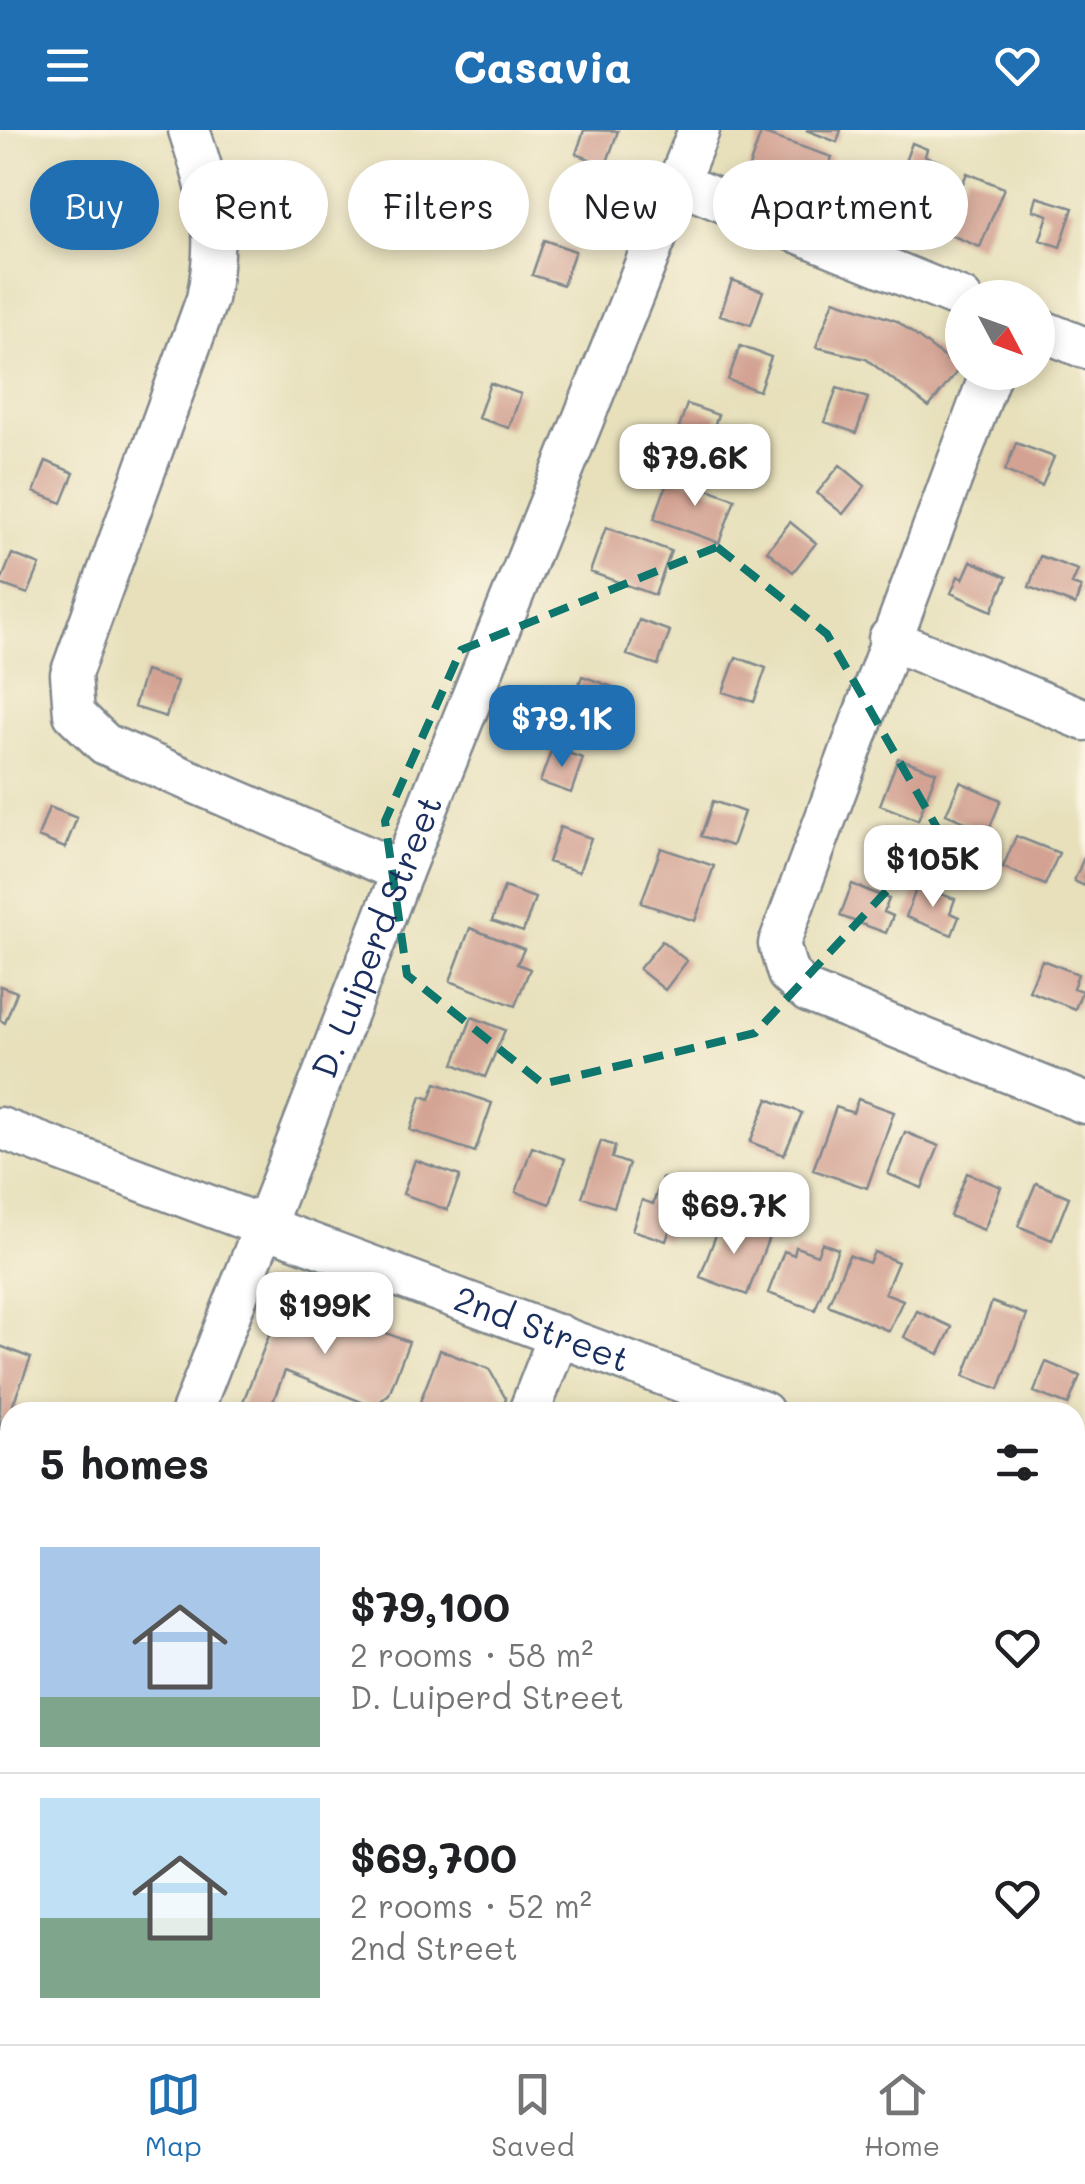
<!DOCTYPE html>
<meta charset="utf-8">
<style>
body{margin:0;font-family:Mali,sans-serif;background:#f2f2f2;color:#202124;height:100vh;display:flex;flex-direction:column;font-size:38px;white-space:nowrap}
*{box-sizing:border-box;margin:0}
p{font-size:32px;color:#757577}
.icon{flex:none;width:55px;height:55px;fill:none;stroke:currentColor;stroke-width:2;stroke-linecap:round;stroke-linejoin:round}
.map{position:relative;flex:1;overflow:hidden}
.details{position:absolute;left:0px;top:1272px;width:1085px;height:642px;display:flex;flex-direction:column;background:#fff;border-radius:30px 30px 0 0;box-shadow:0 5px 15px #0003}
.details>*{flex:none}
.top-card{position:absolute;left:30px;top:30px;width:1025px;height:90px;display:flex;gap:20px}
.needle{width:65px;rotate:131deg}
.tools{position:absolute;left:945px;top:150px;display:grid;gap:20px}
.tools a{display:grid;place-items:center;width:110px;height:110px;border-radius:50%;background:#fff;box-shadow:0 5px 15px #0003;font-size:50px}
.price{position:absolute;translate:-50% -85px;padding:0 22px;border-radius:20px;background:#fff;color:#222;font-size:32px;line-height:65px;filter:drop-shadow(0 2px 5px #0008)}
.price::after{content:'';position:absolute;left:50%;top:60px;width:30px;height:22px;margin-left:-15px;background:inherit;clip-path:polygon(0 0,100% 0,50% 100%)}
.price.active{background:#1f6fb2;color:#fff}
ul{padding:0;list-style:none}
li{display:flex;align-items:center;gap:30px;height:250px;padding:0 40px}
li+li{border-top:2px solid #e0e0e0}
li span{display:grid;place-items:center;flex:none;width:280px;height:200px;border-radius:0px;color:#555}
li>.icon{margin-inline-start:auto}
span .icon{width:120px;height:120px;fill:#fffc;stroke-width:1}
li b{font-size:42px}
h2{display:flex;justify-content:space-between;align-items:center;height:120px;padding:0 40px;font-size:42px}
.chip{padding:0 35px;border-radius:45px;background:#fff;box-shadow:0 5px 15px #0003;font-size:35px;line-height:90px}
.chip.active{background:#1f6fb2;color:#fff}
header{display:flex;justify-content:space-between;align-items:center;height:130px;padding:0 40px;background:#1f6fb2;color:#fff;font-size:45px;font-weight:700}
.dock{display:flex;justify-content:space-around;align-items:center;height:140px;border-top:2px solid #e0e0e0;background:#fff;font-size:28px;color:#757577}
.dock a{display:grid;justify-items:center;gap:5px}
.dock .active{color:#1f6fb2}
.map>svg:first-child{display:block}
.building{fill:#d3a293}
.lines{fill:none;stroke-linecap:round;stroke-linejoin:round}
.minor-casing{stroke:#81888c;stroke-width:45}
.minor{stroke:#fff;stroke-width:40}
.marked{fill:none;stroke:#0f766e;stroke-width:8;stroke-dasharray:20 12;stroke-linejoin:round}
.labels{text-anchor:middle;stroke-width:8;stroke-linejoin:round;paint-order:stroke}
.street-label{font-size:35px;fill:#1b2f5e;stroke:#fcf5e5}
</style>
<header><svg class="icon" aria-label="menu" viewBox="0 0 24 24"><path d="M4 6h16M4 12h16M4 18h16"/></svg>Casavia<svg class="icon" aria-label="heart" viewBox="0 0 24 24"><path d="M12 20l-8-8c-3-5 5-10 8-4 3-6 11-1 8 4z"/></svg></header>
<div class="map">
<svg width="1085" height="1914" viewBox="0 0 1085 1914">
<rect width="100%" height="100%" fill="#fcf5e5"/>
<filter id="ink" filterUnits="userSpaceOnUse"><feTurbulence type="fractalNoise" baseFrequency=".01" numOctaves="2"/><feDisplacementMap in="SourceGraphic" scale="20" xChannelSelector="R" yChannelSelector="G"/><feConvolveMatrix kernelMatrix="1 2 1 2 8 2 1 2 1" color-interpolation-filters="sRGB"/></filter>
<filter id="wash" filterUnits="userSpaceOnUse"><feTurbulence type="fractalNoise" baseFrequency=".0048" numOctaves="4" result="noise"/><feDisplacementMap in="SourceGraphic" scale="40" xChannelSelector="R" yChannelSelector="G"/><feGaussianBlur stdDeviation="2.25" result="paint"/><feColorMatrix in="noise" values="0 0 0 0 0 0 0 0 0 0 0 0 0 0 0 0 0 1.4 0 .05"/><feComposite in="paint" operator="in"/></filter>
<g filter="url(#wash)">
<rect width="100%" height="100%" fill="#e7e0bb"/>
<g id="blocks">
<path class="building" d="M584,0L618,1L606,35L576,24Z
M806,0H841L837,12Z
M761,3L832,27L814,78L743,54Z
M912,13L927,19L925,26L943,33L928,71L895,58Z
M967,43L1004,58L980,117L943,102Z
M1037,67L1073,78L1060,117L1040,110L1048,85L1033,80Z
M544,110L575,121L563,155L532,145Z
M732,150L763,161L751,195L720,185Z
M834,170L897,191L959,239L929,277L866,229L816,217Z
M740,216L771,227L759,261L728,250Z
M490,253L521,264L509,298L478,288Z
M837,258L868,268L856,303L825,292Z
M687,274L718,285L706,319L675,309Z
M1016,313L1054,327L1042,356L1005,341Z
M46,331L74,343L62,373L34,362Z
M840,335L865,356L843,384L817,363Z
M670,345L735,369L719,413L654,389Z
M790,392L816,413L793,442L767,421Z
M606,397L671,421L655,465L590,442Z
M12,424L40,435L28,464L0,454Z
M1040,426L1078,440L1072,454L1081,457L1075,475L1029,457Z
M971,431L1007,447L992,481L951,463L958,446L963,449Z
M639,490L670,501L658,535L627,525Z
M736,527L766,538L754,572L723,562Z
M145,541L177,551L166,587L134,577Z
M582,546L613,557L601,591L570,580Z
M552,618L583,628L571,663L540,652Z
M898,628L936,642L918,690L880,675Z
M960,652L1001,670L988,702L946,684Z
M713,671L744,682L732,716L701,706Z
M49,677L77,688L65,718L38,707Z
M560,697L591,708L579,742L548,732Z
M1016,706L1059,723L1045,755L1003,737Z
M661,718L714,736L695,791L641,773Z
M1085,725V756L1074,751Z
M852,754L889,769L884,782L893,786L886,803L840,786Z
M917,756L955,769L950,783L959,787L952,805L906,787Z
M504,757L535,768L523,802L492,791Z
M470,798L524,819L517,834L530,839L515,876L450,851Z
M662,811L687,831L665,860L639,839Z
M1042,830L1078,844L1073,858L1082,861L1075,879L1029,861Z
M0,856L17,862L5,893L0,890Z
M472,887L505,900L485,947L454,934Z
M436,953L492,973L475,1022L410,1000L421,966L430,969Z
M768,969L802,983L784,1025L750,1012Z
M858,969L894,982L867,1058L813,1040L836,977L853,983Z
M905,1002L939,1016L922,1058L888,1044Z
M601,1011L615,1016L612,1028L629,1034L614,1077L582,1067Z
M532,1017L565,1029L550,1074L516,1062Z
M415,1030L460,1046L447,1080L403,1064Z
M967,1043L1001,1057L984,1100L950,1086Z
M662,1048L699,1061L684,1102L671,1097L666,1111L632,1100L642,1070L653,1074Z
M1036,1053L1069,1067L1052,1110L1018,1096Z
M722,1089L769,1107L747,1165L700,1147Z
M822,1113L838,1119L815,1180L768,1163L784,1121L794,1125L796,1117L817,1125Z
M874,1122L898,1132L885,1163L903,1170L889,1201L828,1175L849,1125L869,1133Z
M303,1170L409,1212L389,1264L374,1277L285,1241L269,1282H239L278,1182Z
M992,1172L1027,1185L999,1259L964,1246Z
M917,1181L952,1197L939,1224L904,1207Z
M0,1216L31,1228L13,1274L26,1279L25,1282H10V1320L0,1345Z
M440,1220L489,1239L506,1269L501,1282H416Z
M1046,1232L1080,1246L1068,1275L1034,1262Z
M1085,1456V1496L1075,1492V1480Z
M1085,1664V1692L1075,1689Z
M80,1905H118L115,1914H77Z
M142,1905H180L176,1914H139Z
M427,1905H473L470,1914H424Z
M770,1905H797L793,1914Z
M833,1905H871L879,1908L877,1914H829Z"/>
</g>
</g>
<g filter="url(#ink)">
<use href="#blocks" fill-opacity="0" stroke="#81888c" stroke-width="2.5"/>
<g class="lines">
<defs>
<g id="minor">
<path d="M189,0C211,65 221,101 207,169L71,544L74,584L105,614L402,742"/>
<path d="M677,53L962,169"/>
<path d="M1038,199L1085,218"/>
<path d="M991,242L779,814L788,844L808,862L1085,973"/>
<path d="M889,509L1085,590"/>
<path id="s1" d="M0,998L763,1282"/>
<path id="s2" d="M192,1282L402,742L699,0"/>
<path d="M529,1282L559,1205"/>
<path d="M1075,1401L1085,1405"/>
<path d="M1075,1734L1085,1738"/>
<path d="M0,1777L10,1751"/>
<path d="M654,1905L676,1914"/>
<path d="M290,1914L294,1905"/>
</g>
</defs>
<use href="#minor" class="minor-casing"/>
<use href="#minor" class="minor"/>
</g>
</g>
<path class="marked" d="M717,417L827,504L940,703L755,903L543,954L407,845L385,691L461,520Z"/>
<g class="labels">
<g class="street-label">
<text dy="12" stroke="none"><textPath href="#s2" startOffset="510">D. Luiperd Street</textPath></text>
<text dy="12" stroke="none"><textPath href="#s1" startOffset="578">2nd Street</textPath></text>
</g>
</g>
</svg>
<div class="tools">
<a><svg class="needle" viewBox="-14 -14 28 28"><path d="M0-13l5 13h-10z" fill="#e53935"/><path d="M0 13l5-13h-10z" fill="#757577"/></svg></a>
</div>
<b class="price" style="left:695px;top:379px">$79.6K</b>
<b class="price active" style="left:562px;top:640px">$79.1K</b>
<b class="price" style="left:933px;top:780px">$105K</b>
<b class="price" style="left:734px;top:1127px">$69.7K</b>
<b class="price" style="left:325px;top:1227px">$199K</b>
<div class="top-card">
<a class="chip active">Buy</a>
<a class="chip">Rent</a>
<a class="chip">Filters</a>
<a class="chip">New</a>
<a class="chip">Apartment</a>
</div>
<section class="details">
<h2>5 homes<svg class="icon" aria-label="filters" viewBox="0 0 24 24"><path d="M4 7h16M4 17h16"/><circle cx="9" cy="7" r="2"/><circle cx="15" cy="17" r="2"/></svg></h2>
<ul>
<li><span style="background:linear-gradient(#a9c7e8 75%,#7fa58c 0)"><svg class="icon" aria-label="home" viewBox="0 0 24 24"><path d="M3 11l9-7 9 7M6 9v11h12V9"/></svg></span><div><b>$79,100</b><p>2 rooms · 58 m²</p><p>D. Luiperd Street</p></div><svg class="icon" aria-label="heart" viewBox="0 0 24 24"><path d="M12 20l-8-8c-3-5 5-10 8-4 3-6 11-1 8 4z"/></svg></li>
<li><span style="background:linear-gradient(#bfe0f5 60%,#7fa58c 0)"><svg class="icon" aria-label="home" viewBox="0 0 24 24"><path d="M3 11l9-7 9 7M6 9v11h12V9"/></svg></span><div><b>$69,700</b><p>2 rooms · 52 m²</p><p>2nd Street</p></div><svg class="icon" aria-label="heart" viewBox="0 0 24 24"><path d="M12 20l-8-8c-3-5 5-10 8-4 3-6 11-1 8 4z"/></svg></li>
</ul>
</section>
</div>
<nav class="dock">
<a class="active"><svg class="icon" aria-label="map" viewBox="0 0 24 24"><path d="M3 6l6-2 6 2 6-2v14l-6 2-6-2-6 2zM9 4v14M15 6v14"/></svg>Map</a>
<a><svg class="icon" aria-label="saved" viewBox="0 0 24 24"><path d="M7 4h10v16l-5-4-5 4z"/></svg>Saved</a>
<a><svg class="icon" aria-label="home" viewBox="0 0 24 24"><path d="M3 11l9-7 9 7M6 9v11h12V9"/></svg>Home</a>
</nav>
